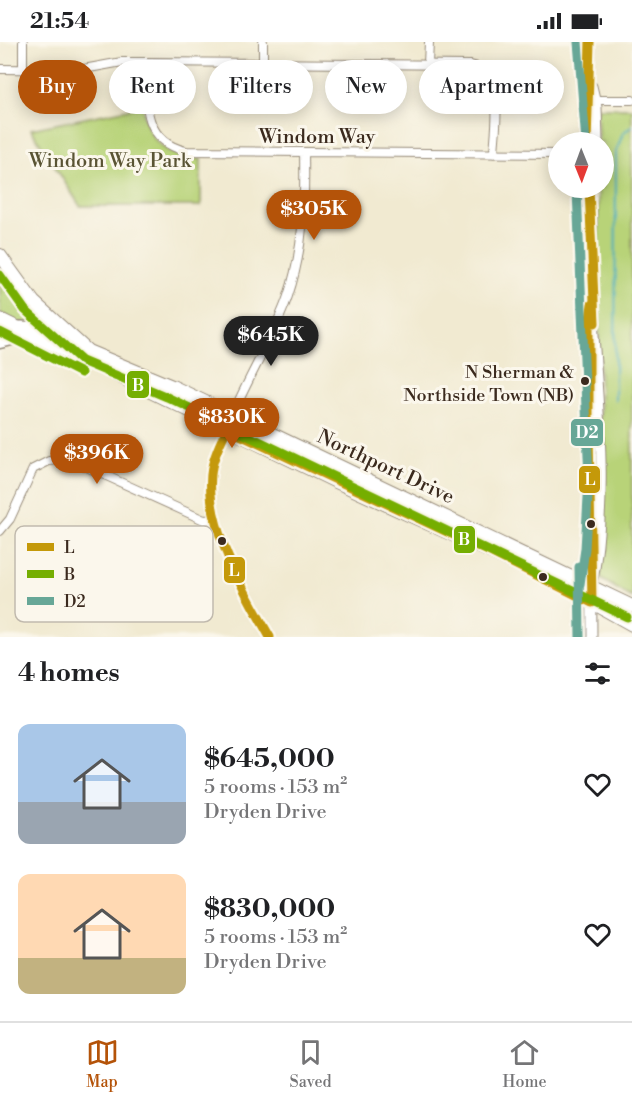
<!DOCTYPE html>
<meta charset="utf-8">
<style>
body{margin:0;font-family:"Libre Bodoni",serif;background:#f2f2f2;color:#202124;height:100vh;display:flex;flex-direction:column;font-size:22px;white-space:nowrap}
*{box-sizing:border-box;margin:0}
p{font-size:20px;color:#757577}
.icon{flex:none;width:33px;height:33px;fill:none;stroke:currentColor;stroke-width:2;stroke-linecap:round;stroke-linejoin:round}
.map{position:relative;height:595px;overflow:hidden}
.side{display:flex;flex-direction:column;background:#fff;flex:1}
.side>*{flex:none}
.guide{position:absolute;left:18px;top:18px;width:597px;height:54px;display:flex;gap:12px}
.needle{width:39px;rotate:179deg}
.controls{position:absolute;left:548px;top:90px;display:grid;gap:12px}
.controls a{display:grid;place-items:center;width:66px;height:66px;border-radius:50%;background:#fff;box-shadow:0 3px 15px #0003;font-size:30px}
.price{position:absolute;translate:-50% -51px;padding:0 14px;border-radius:21px;background:#b45309;color:#fff;font-size:20px;line-height:39px;filter:drop-shadow(0 2px 3px #0008)}
.price::after{content:'';position:absolute;left:50%;top:36px;width:18px;height:14px;margin-left:-9px;background:inherit;clip-path:polygon(0 0,100% 0,50% 100%)}
.price.current{background:#222;color:#fff}
ul{padding:0;list-style:none}
li{display:flex;align-items:center;gap:18px;height:150px;padding:0 18px}
li span{display:grid;place-items:center;flex:none;width:168px;height:120px;border-radius:12px;color:#555}
li>.icon{margin-inline-start:auto}
span .icon{width:72px;height:72px;fill:#fffc;stroke-width:1}
li b{font-size:26px}
h2{display:flex;justify-content:space-between;align-items:center;height:72px;padding:0 18px;font-size:26px}
.chip{padding:0 21px;border-radius:27px;background:#fff;box-shadow:0 3px 15px #0003;font-size:21px;line-height:54px}
.chip.current{background:#b45309;color:#fff}
.status{display:flex;justify-content:space-between;align-items:center;height:42px;padding:0 30px;background:#fff;direction:ltr}
.status svg{height:16px;fill:currentColor}
.tabs{display:flex;justify-content:space-around;align-items:center;height:84px;border-top:2px solid #e0e0e0;background:#fff;font-size:16px;color:#757577}
.tabs a{display:grid;justify-items:center;gap:3px}
.tabs .current{color:#b45309}
.map>svg:first-child{display:block}
.green{fill:#b8d378;stroke:#7a7e4b;stroke-width:1.5}
.lines{fill:none;stroke-linecap:round;stroke-linejoin:round}
.stream{stroke:#3faabe;stroke-width:2}
.minor-casing{stroke:#968a78;stroke-width:10}
.tertiary-casing{stroke:#968a78;stroke-width:11}
.secondary-casing{stroke:#968a78;stroke-width:13}
.primary-casing{stroke:#968a78;stroke-width:14}
.minor{stroke:#fff;stroke-width:8}
.tertiary{stroke:#fff;stroke-width:9}
.secondary{stroke:#fff;stroke-width:10}
.primary{stroke:#fff;stroke-width:12}
.bus-1-casing{stroke:#fbf7ec;stroke-width:14}
.bus-2-casing{stroke:#fbf7ec;stroke-width:14}
.bus-3-casing{stroke:#fbf7ec;stroke-width:14}
.bus-1{stroke:#c49909;stroke-width:9}
.bus-2{stroke:#75ae02;stroke-width:9}
.bus-3{stroke:#67a797;stroke-width:9}
.bus-dot{fill:#3b2a1e;stroke:#fbf7ec;stroke-width:2}
.labels{text-anchor:middle;stroke-width:6;stroke-linejoin:round;paint-order:stroke}
.bus-label{font-size:18px;fill:#3b2a1e;stroke:#fbf7ec;text-anchor:end}
.street-label{font-size:20px;fill:#3b2a1e;stroke:#fbf7ec}
.park-label{font-size:20px;fill:#5a5434;stroke:#fbf7ec}
.key{fill:#fbf7ec;stroke:#c1baae;stroke-width:1.5}
.key-label{font-size:16px;fill:#3b2a1e}
.line-badge{stroke:#fbf7ec;stroke-width:2}
.badge-label{font-size:16px;text-anchor:middle;font-weight:bold;fill:#fff}
</style>
<div class="status"><b>21:54</b><svg viewBox="0 0 49 12"><path d="M0 12V9h3v3zM5 12V6h3v6zM10 12V3h3v9zM15 12V0h3v12zM26 1h20v11H26zM47 4h2v5h-2z"/></svg></div>
<div class="map">
<svg width="632" height="595" viewBox="0 0 632 595">
<rect width="100%" height="100%" fill="#fbf7ec"/>
<filter id="ink" filterUnits="userSpaceOnUse"><feTurbulence type="fractalNoise" baseFrequency=".0167" numOctaves="2"/><feDisplacementMap in="SourceGraphic" scale="12" xChannelSelector="R" yChannelSelector="G"/><feConvolveMatrix kernelMatrix="1 2 1 2 8 2 1 2 1" color-interpolation-filters="sRGB"/></filter>
<filter id="wash" filterUnits="userSpaceOnUse"><feTurbulence type="fractalNoise" baseFrequency=".008" numOctaves="4" result="noise"/><feDisplacementMap in="SourceGraphic" scale="24" xChannelSelector="R" yChannelSelector="G"/><feGaussianBlur stdDeviation="1.35" result="paint"/><feColorMatrix in="noise" values="0 0 0 0 0 0 0 0 0 0 0 0 0 0 0 0 0 1.4 0 .05"/><feComposite in="paint" operator="in"/></filter>
<g filter="url(#wash)">
<rect width="100%" height="100%" fill="#f1ead1"/>
<path class="green" d="M143,64C145,98 168,116 201,117V164H80L31,87Z
M597,66H632V556L601,537L598,146H603V100H598Z
M0,222L35,268L58,289L18,281L0,271Z"/>
<g class="lines">
<path class="stream" d="M615,358L616,110L623,91L632,84"/>
</g>
</g>
<g filter="url(#ink)">
<g class="lines">
<defs>
<path id="minor" d="M23,0V28
M146,20C146,57 141,99 186,109L558,112
M263,21V0
M428,22L429,0
M0,27L78,28L122,20H146L470,23C507,30 495,85 494,112
M592,58H632
M0,489L10,477L33,427L49,419L69,417L204,478L215,477
M270,595C250,560 218,501 211,462C202,404 269,312 288,254C304,207 305,159 304,110"/>
<path id="tertiary" d="M592,44L597,65L598,100
M587,100L590,0
M589,146C596,183 590,222 592,260C597,355 610,450 592,544
M590,276L592,595"/>
<path id="secondary" d="M0,289C33,275 56,296 85,308
M0,301L20,296L41,300"/>
<path id="primary" d="M0,213L34,260L88,309L172,344L632,564
M0,277L336,440L492,511L571,549L632,583"/>
</defs>
<use href="#minor" class="minor-casing"/>
<use href="#tertiary" class="tertiary-casing"/>
<use href="#secondary" class="secondary-casing"/>
<use href="#primary" class="primary-casing"/>
<use href="#minor" class="minor"/>
<use href="#tertiary" class="tertiary"/>
<use href="#secondary" class="secondary"/>
<use href="#primary" class="primary"/>
<defs>
<path id="bus-1" d="M587,100L590,0
M589,146L595,281
M237,375L234,374C225,390 216,407 212,425C202,480 244,549 270,595
M227,387L492,511L592,561L589,388V285L592,262"/>
<path id="bus-2" d="M0,233L25,268L82,319L167,355L627,575
M0,290L81,331"/>
<path id="bus-3" d="M578,0L586,100
M577,148L589,438L585,507L580,542
M579,525L580,595"/>
</defs>
<use href="#bus-1" class="bus-1-casing"/>
<use href="#bus-2" class="bus-2-casing"/>
<use href="#bus-3" class="bus-3-casing"/>
<use href="#bus-1" class="bus-1"/>
<use href="#bus-2" class="bus-2"/>
<use href="#bus-3" class="bus-3"/>
</g>
</g>
<g class="bus-dot">
<circle cx="585" cy="339" r="5"/>
<circle cx="591" cy="482" r="5"/>
<circle cx="222" cy="499" r="5"/>
<circle cx="543" cy="535" r="5"/>
</g>
<g class="labels">
<g class="bus-label">
<text x="574" y="336">N Sherman &amp;<tspan x="574" dy="23">Northside Town (NB)</tspan></text>
</g>
<g class="street-label">
<text x="317" y="101">Windom Way</text>
<text transform="translate(386 424) rotate(25)" y="7">Northport Drive</text>
</g>
<g class="park-label">
<text x="110" y="125">Windom Way Park</text>
</g>
</g>
<rect x="15" y="484" width="198" height="96" rx="9" class="key"/>
<rect x="27" y="501" width="27" height="8" fill="#c49909"/>
<rect x="27" y="528" width="27" height="8" fill="#75ae02"/>
<rect x="27" y="555" width="27" height="8" fill="#67a797"/>
<g class="key-label">
<text x="64" y="511">L</text>
<text x="64" y="538">B</text>
<text x="64" y="565">D2</text>
</g>
<g class="line-badge">
<rect x="126" y="328" width="24" height="29" rx="6" fill="#75ae02"/>
<rect x="570" y="376" width="34" height="29" rx="6" fill="#67a797"/>
<rect x="578" y="423" width="23" height="29" rx="6" fill="#c49909"/>
<rect x="453" y="483" width="23" height="29" rx="6" fill="#75ae02"/>
<rect x="223" y="514" width="23" height="28" rx="6" fill="#c49909"/>
</g>
<g class="badge-label">
<text x="138" y="349">B</text>
<text x="587" y="396">D2</text>
<text x="590" y="443">L</text>
<text x="464" y="503">B</text>
<text x="234" y="534">L</text>
</g>
</svg>
<div class="controls">
<a><svg class="needle" viewBox="-14 -14 28 28"><path d="M0-13l5 13h-10z" fill="#e53935"/><path d="M0 13l5-13h-10z" fill="#757577"/></svg></a>
</div>
<b class="price" style="left:314px;top:199px">$305K</b>
<b class="price current" style="left:271px;top:325px">$645K</b>
<b class="price" style="left:232px;top:407px">$830K</b>
<b class="price" style="left:97px;top:443px">$396K</b>
<div class="guide">
<a class="chip current">Buy</a>
<a class="chip">Rent</a>
<a class="chip">Filters</a>
<a class="chip">New</a>
<a class="chip">Apartment</a>
</div>
</div>
<section class="side">
<h2>4 homes<svg class="icon" aria-label="filters" viewBox="0 0 24 24"><path d="M4 7h16M4 17h16"/><circle cx="9" cy="7" r="2"/><circle cx="15" cy="17" r="2"/></svg></h2>
<ul>
<li><span style="background:linear-gradient(#a9c7e8 65%,#9aa5b1 0)"><svg class="icon" aria-label="home" viewBox="0 0 24 24"><path d="M3 11l9-7 9 7M6 9v11h12V9"/></svg></span><div><b>$645,000</b><p>5 rooms · 153 m²</p><p>Dryden Drive</p></div><svg class="icon" aria-label="heart" viewBox="0 0 24 24"><path d="M12 20l-8-8c-3-5 5-10 8-4 3-6 11-1 8 4z"/></svg></li>
<li><span style="background:linear-gradient(#ffd9b3 70%,#c2b280 0)"><svg class="icon" aria-label="home" viewBox="0 0 24 24"><path d="M3 11l9-7 9 7M6 9v11h12V9"/></svg></span><div><b>$830,000</b><p>5 rooms · 153 m²</p><p>Dryden Drive</p></div><svg class="icon" aria-label="heart" viewBox="0 0 24 24"><path d="M12 20l-8-8c-3-5 5-10 8-4 3-6 11-1 8 4z"/></svg></li>
</ul>
</section>
<nav class="tabs">
<a class="current"><svg class="icon" aria-label="map" viewBox="0 0 24 24"><path d="M3 6l6-2 6 2 6-2v14l-6 2-6-2-6 2zM9 4v14M15 6v14"/></svg>Map</a>
<a><svg class="icon" aria-label="saved" viewBox="0 0 24 24"><path d="M7 4h10v16l-5-4-5 4z"/></svg>Saved</a>
<a><svg class="icon" aria-label="home" viewBox="0 0 24 24"><path d="M3 11l9-7 9 7M6 9v11h12V9"/></svg>Home</a>
</nav>
